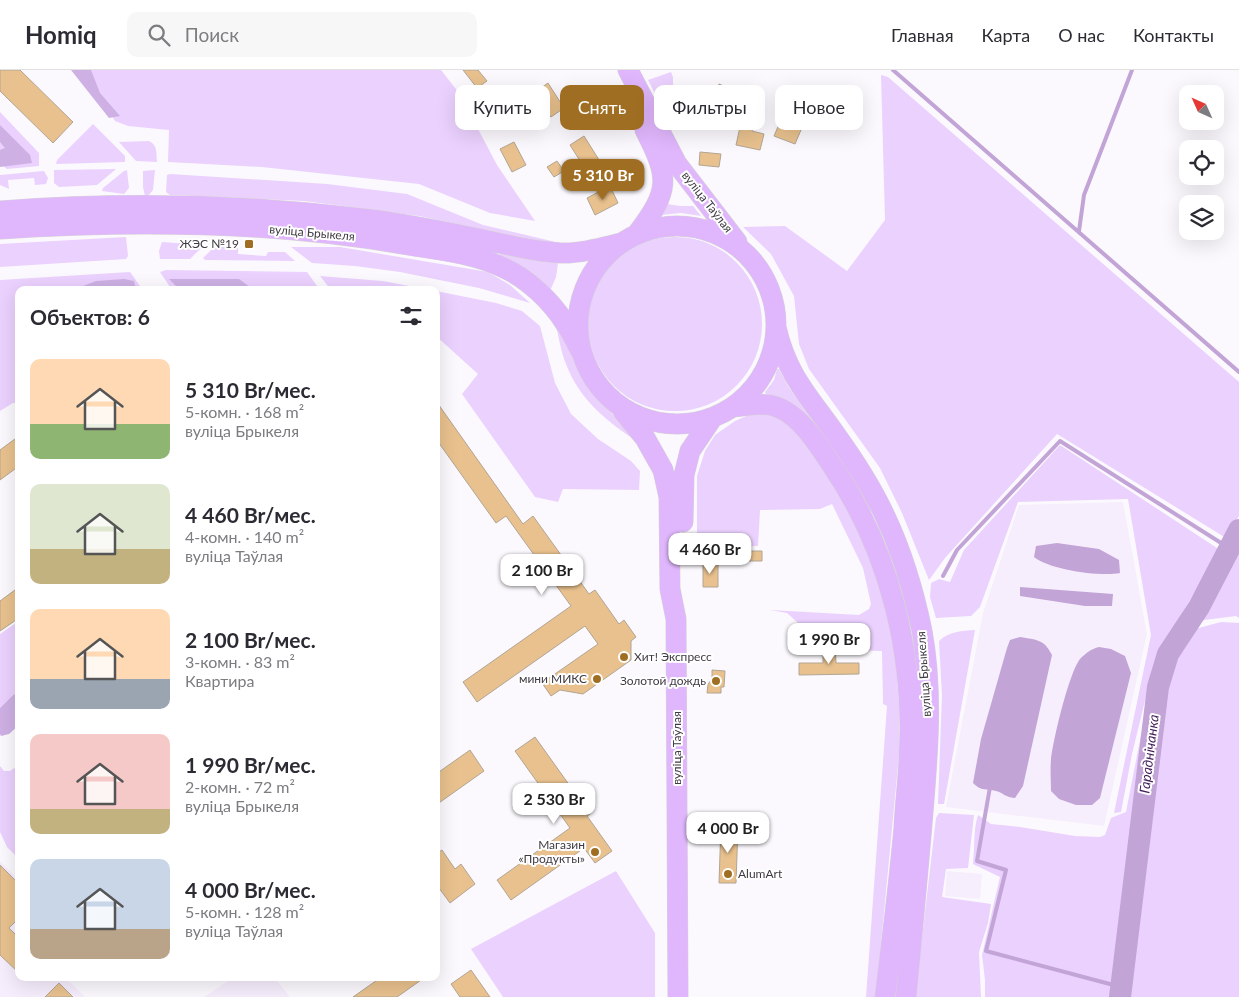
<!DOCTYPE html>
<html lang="ru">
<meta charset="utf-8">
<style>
body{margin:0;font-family:Lato,sans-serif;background:#f7f7f7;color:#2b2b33;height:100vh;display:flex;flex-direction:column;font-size:19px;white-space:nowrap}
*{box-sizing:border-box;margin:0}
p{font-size:16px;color:#7c7c81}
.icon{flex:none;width:28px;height:28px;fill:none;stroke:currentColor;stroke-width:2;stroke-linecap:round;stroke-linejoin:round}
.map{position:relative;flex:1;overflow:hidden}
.side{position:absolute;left:15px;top:216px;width:425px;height:695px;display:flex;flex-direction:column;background:#fff;border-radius:10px;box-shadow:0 5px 20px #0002}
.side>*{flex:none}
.guide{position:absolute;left:455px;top:15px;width:475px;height:45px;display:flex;gap:10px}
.needle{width:32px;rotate:315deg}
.controls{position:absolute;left:1179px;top:15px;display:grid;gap:10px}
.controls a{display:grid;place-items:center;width:45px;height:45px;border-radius:10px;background:#fff;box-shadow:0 5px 20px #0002;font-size:25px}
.price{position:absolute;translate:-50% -42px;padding:0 11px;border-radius:10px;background:#fff;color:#222;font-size:16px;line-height:32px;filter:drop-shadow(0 1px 2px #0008)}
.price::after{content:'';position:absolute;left:50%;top:30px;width:15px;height:11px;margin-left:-8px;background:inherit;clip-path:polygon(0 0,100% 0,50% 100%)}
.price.selected{background:#9f6e22;color:#fff}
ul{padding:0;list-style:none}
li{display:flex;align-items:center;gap:15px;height:125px;padding:0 15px}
li span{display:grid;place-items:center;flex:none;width:140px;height:100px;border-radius:10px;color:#555}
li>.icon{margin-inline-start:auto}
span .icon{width:60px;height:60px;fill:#fffc;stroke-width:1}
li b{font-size:21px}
h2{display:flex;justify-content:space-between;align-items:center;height:60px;padding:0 15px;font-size:21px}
.pill{padding:0 18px;border-radius:10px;background:#fff;box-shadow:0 5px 20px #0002;font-size:18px;line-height:45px}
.pill.selected{background:#9f6e22;color:#fff}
header{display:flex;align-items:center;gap:30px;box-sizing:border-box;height:70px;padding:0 25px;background:#fff;border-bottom:1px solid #e1e1e2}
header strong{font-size:24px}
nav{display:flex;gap:28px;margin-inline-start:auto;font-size:18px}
.search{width:350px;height:45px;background:#f7f7f7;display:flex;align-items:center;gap:12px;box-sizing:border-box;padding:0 18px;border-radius:10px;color:#7c7c81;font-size:19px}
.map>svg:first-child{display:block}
.built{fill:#f7eefd}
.green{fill:#ebd1fe}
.forest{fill:#ceb0e4}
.water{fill:#c2a4d7}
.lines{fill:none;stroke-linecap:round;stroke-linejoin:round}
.stream{stroke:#c2a4d7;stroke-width:4}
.river{stroke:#c2a4d7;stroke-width:22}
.building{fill:#e8c18e;stroke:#b2a594}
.major-casing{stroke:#d5d4d5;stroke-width:21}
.major{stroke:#e0b6fc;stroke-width:20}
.poi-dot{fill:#9f6e22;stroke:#fff;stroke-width:2}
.labels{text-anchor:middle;stroke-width:4;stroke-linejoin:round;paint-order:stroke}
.street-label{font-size:12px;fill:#3f3b42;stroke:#fff}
.poi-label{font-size:12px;fill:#3f3b42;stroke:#fff;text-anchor:end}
.water-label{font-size:14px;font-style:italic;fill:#431c5a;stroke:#fff}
</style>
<header>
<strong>Homiq</strong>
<div class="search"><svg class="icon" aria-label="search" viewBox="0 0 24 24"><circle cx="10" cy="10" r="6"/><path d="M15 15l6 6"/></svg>Поиск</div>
<nav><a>Главная</a><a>Карта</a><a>О нас</a><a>Контакты</a></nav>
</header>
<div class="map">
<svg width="1239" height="927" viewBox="0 0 1239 927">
<rect width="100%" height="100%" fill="#fbf9fd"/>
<path class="built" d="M1123,432L1147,564L1104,756L946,737L983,543L1019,435Z
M0,791L19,810V908H66L85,927H0Z
M947,801L982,804L980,829L945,826Z
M240,908H275L290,927H204L228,911Z"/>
<path class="green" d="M84,0H441L459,23L497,95L535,151L490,143L419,114L262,97L168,92L169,60L128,56L115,51Z
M671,2L673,7V51H669L648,10Z
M881,5L888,7L1239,312V446L1226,468L1057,364L945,488L929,510L902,443L880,398L809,299L799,274L794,226L771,184L743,157L785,156L847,201L885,150Z
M0,42L39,83V96L7,99L0,93Z
M93,54L125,86V92L56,94L57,90Z
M149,71C158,75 156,83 157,92L136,91L119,72Z
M116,99L97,115L59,117L54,113V100Z
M127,100L129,118L124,124L102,121L103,118L124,101Z
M155,100L153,120L148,126H145L143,117V101Z
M44,101L48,108L46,114L35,115L34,108L8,110L9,119L0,115V105Z
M170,104L327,114L407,124L483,155L560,173H549L419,146L304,131L170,125L166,122L167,105Z
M667,134L680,136H693L701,146L681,143L661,145Z
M126,167L128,186L126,189L0,197V174Z
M588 254a87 87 0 1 1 174 0a87 87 0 1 1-174 0Z
M162,172L204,175L190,189H160L159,181Z
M215,176L238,178V184L266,186L268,182H285L295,191L205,190L203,188Z
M291,177H340L488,202L510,215L530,233L479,218L400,202L355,196L312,193Z
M500,181L558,193L556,207L550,221L523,200L500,185Z
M166,200L307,202L320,220H172L160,202Z
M130,202L143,220H19V333H13L0,341V210Z
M320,206L383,211L430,220H331Z
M436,221L496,233L522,241L540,256L555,313L571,344L598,369L631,391L640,401L639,420L563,419L558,432L535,427L462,324L478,304L436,266Z
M556,256H562L587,316L639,373C608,352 580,331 566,294C561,282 559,268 556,256Z
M777,299H779L788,316L811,348L810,349C795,335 786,329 766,324L765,322L774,310Z
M753,343L774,344L793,356L832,408L868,481L885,535L895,580L899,634V685L876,927H866L887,636L883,634L882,581L838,580L837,575H821V579H816L797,552L787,543L770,540L859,545L869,539L871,534L863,498L832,434L820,439L760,440L758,476L697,477V406L705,381L715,365L735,351Z
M1060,375L1220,480L1166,570L1151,606L1132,684L1121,742L1114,743L1151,565L1128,429L1018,432L980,537L971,546L936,548L930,527L931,513L939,509L950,512L964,480Z
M1239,477V548L1236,546L1196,551Z
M19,551V622L13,625L0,638V564Z
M1221,552L1239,553V927H985V910L982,885L1000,807L973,794C975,777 973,761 978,745L991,754L1020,757L1075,766L1100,767L1105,765L1111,748L1126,742L1148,629L1158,604L1195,559Z
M975,560L944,734H938L942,625L939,571C949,561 962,561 975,560Z
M0,696L4,701H10L14,698L19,703V789L7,777L0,762Z
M939,743L974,745L968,798L946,799L942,827L991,834L988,853L979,882L981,927H915L936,748Z
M616,801L655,863V927H503L471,879Z"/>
<path class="forest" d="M71,0H91L100,23L120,46L109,48Z
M0,55L30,85L32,93L0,97V80L5,78L0,72Z
M124,209L134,211L136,220H73L96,211Z
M169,209H239L254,220H180Z
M19,622V655L9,664L1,666L0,664V638L13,625Z"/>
<path class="water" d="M1057,473L1099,479L1119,490L1120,503C1101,507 1050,500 1034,487L1036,476Z
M1020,517L1113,524L1112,536H1085L1020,526Z
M1020,567C1037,570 1044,569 1052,585L1023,716L1015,728C1004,727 1004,723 996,721C986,718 982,722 973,713L981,669L1007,578L1010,570Z
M1099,577L1111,579L1125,586L1131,603L1100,728L1092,735H1076L1059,729L1051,721C1051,711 1050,700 1051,690C1053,670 1069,603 1080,589C1086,583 1091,579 1099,577Z"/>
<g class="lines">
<path class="stream" d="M893,0L1239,302
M1079,161L1084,125L1132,0
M943,506L957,480L1060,371L1229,478
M990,717L977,791L1006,800L986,881L1121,917"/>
<path class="river" d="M1120,927L1158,617L1168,584L1199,537L1239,460"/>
</g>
<path class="building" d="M0,0H20L73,52L53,73L0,21Z
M463,0H478L487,11L477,18Z
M548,13L564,38L551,47L535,22Z
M719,14L743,24L761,29L752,61L764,64L760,80L736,75L744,39L714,26Z
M518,33L529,52L519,58L508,38Z
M780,52L801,60L795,74L774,66Z
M584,66L601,93L587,102L570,75Z
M514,72L526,95L512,102L500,79Z
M700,82L721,84L719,97L699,95Z
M557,91L564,101L554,107L547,97Z
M610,116L618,133L595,145L587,128Z
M436,331L523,454L533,446L589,524L595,520L619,554L624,550L636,567L631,571V590L583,624L560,620L551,626L542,613L598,574L585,556L477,632L463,612L571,536L506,446L496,453L436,369Z
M19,366V396L0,410V380Z
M736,481H762V491H736Z
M703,493H718V517H703Z
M19,517V548L0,561V531Z
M823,576H835L836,593H859V604L799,605V593H823Z
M712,600L725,601L724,617H721V623H707L708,614L712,609Z
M535,667L590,744L587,746L612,781L595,793L584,778L511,830L497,810L570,758L515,681Z
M470,680L484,701L436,735V704Z
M721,755L738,756L736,813H719Z
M442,780L455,799L461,794L475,814L450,833L436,814V784Z
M0,795L19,814V848L9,858L19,868V903L0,885Z
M471,900L490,927H460L451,914Z
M380,908H424L397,927H353Z
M59,913L73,927H45Z"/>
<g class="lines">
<defs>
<path id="major" d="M628,0L677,94L737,172
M0,141C118,132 238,134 356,148C396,152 436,160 475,168C506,174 538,183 569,183C587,182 604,177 621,173
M578 255a99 99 0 1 1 198 0a99 99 0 1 1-198 0Z
M0,159C136,150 274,151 408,175C440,180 475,184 504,198C528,209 551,231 565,253C572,262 576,273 582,283
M637,164C670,120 670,109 645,60
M776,257C787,306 809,326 836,365C854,390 872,418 885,446C902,482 914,522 922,561C933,620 928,683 923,742C918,804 912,865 906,927
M733,337C745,336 758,333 770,335C799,341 818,375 833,397C891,483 915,587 909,689C908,712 905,735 904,757C899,814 892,870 885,927
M623,341L645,368L663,400L669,427L670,519L676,549L678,927
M683,452L684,405L690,381L713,347"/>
</defs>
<use href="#major" class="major-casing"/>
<use href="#major" class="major"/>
</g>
<g class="poi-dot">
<rect x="244" y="169" width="10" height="10" rx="2.5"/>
<circle cx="624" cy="587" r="5"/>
<circle cx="597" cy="609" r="5"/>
<circle cx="716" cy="611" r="5"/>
<circle cx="595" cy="782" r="5"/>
<circle cx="728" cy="804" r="5"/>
</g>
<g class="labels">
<g class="street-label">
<text transform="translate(707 132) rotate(52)" y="4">вуліца Таўлая</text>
<text transform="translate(312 163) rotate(5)" y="4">вуліца Брыкеля</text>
<text transform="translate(924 604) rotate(-94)" y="4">вуліца Брыкеля</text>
<text transform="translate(677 678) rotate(-90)" y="4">вуліца Таўлая</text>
</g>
<g class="poi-label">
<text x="239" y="178">ЖЭС №19</text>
<text x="634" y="591" text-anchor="start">Хит! Экспресс</text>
<text x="587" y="613">мини МИКС</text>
<text x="706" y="615">Золотой дождь</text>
<text x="585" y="779">Магазин<tspan x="585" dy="14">«Продукты»</tspan></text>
<text x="738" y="808" text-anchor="start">AlumArt</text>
</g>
<g class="water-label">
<text transform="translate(1149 684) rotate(-83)" y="5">Гараднічанка</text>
</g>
</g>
</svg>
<div class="controls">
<a><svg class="needle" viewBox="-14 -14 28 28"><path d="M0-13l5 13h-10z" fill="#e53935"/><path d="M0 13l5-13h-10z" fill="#7c7c81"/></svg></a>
<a><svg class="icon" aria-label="locate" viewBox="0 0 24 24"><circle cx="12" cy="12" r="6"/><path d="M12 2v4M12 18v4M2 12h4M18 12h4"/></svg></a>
<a><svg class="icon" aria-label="layers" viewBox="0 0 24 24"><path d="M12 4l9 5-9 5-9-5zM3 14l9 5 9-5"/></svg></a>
</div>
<b class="price selected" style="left:603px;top:131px">5 310 Br</b>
<b class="price" style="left:710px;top:505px">4 460 Br</b>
<b class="price" style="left:542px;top:526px">2 100 Br</b>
<b class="price" style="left:829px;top:595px">1 990 Br</b>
<b class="price" style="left:554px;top:755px">2 530 Br</b>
<b class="price" style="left:728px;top:784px">4 000 Br</b>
<div class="guide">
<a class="pill">Купить</a>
<a class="pill selected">Снять</a>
<a class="pill">Фильтры</a>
<a class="pill">Новое</a>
</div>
<section class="side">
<h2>Объектов: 6<svg class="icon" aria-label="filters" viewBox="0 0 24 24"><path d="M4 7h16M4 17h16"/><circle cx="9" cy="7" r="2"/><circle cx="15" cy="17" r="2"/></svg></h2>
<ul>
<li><span style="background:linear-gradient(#ffd9b3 65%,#8fb573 0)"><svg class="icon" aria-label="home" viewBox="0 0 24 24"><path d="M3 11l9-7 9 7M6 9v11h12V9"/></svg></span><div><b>5 310 Br/мес.</b><p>5-комн. · 168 m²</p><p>вуліца Брыкеля</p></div></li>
<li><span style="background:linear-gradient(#dfe7d0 65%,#c2b280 0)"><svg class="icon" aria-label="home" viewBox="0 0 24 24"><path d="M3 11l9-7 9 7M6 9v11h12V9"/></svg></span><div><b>4 460 Br/мес.</b><p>4-комн. · 140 m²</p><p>вуліца Таўлая</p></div></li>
<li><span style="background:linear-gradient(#ffd9b3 70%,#9aa5b1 0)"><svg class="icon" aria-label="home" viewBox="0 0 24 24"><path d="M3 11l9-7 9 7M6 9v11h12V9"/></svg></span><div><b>2 100 Br/мес.</b><p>3-комн. · 83 m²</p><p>Квартира</p></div></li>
<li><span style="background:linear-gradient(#f6c9c9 75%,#c2b280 0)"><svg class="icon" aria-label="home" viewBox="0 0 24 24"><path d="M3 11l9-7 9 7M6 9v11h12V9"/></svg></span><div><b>1 990 Br/мес.</b><p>2-комн. · 72 m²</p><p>вуліца Брыкеля</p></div></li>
<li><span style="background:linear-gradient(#c9d6e8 70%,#b9a48a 0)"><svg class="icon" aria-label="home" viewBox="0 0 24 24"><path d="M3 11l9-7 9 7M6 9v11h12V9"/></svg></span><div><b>4 000 Br/мес.</b><p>5-комн. · 128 m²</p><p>вуліца Таўлая</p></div></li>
</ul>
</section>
</div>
